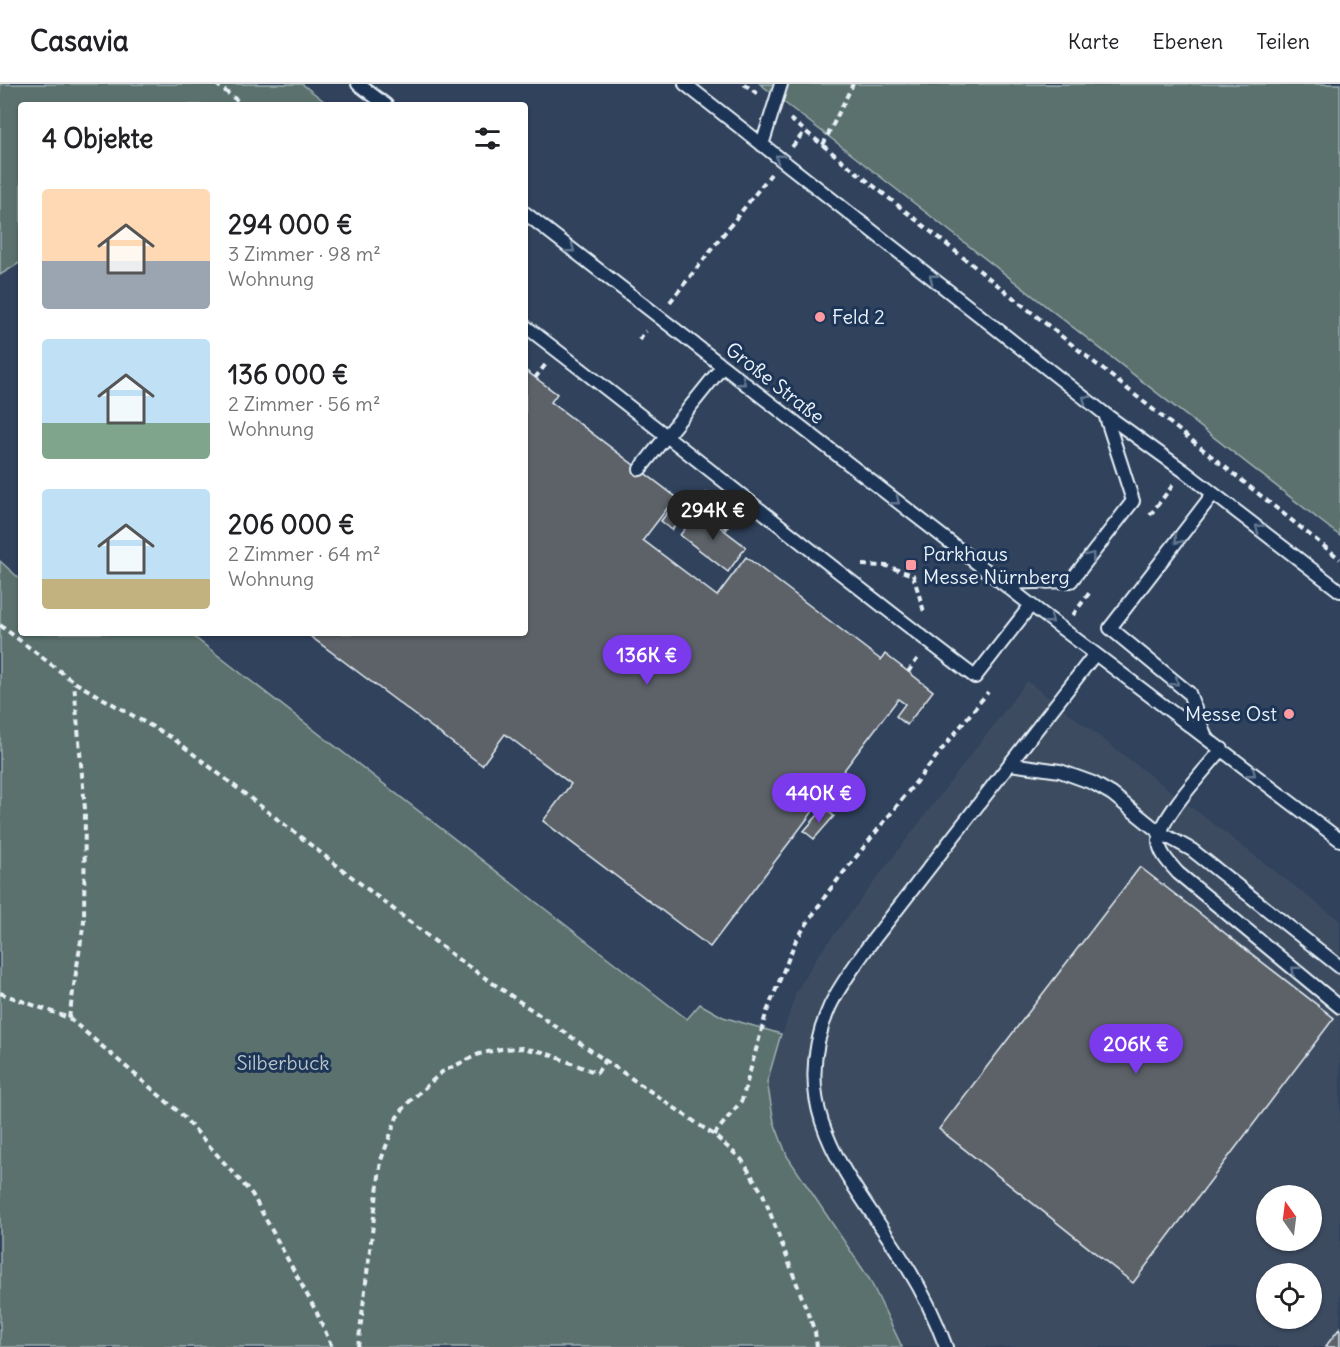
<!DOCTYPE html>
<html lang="de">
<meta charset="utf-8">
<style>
body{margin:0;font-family:Delius,sans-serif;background:#f6f6f6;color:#202124;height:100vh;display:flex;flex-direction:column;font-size:22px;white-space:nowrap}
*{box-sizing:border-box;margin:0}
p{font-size:20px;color:#757577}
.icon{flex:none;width:33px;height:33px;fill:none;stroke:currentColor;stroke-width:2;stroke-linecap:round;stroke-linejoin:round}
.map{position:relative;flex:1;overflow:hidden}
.sheet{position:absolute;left:18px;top:18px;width:510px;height:534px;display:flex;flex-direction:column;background:#fff;border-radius:6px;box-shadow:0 2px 4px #0004}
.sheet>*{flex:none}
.needle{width:39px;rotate:346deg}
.tools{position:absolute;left:1256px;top:1101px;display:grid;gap:12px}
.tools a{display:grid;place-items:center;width:66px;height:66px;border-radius:50%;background:#fff;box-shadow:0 2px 4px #0004;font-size:30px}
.price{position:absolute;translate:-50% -51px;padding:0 14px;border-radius:21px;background:#7c3aed;color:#fff;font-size:20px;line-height:39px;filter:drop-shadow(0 2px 3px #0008)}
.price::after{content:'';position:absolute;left:50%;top:36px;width:18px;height:14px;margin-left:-9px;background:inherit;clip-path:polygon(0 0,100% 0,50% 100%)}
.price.current{background:#222;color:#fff}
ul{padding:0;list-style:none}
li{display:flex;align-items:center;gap:18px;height:150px;padding:0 24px}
li span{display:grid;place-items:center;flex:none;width:168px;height:120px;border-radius:6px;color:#555}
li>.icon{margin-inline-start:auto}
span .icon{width:72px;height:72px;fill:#fffc;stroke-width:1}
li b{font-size:26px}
h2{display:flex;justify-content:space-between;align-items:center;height:72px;padding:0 24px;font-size:26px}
header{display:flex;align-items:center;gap:36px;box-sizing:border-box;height:84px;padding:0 30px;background:#fff;border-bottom:2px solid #e0e0e0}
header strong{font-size:28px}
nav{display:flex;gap:33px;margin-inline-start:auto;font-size:21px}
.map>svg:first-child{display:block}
.built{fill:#3d4c60;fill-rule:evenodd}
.green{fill:#5a716d;stroke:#a1b1b2;stroke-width:1.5}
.building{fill:#5c6268;stroke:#e8f1f8;stroke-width:1.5}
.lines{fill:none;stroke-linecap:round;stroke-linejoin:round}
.lane-casing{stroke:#e8f1f8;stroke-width:16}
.path{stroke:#e8f1f8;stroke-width:4;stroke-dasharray:6 4.5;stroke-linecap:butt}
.lane{stroke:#1d3557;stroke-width:12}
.oneway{stroke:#64778f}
.poi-dot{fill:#ff9aa2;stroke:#1d3557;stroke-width:2}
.labels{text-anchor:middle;stroke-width:6;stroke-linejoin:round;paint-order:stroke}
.poi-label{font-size:20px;fill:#e8f1f8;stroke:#1d3557;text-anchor:start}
.street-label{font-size:20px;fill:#e8f1f8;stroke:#1d3557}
.park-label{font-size:20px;fill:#b6c4c7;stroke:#1d3557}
</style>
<header>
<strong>Casavia</strong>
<nav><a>Karte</a><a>Ebenen</a><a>Teilen</a></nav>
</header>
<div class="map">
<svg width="1340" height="1263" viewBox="0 0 1340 1263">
<rect width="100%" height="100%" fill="#30425c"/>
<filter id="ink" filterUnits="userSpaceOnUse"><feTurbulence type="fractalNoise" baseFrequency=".0167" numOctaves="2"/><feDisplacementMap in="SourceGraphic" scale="12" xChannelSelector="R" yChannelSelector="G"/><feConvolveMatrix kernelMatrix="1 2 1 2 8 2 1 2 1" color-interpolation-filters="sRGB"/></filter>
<g filter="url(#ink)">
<path class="built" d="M1027,597L1340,837V1263H902L870,1196L787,1072L774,1038L767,998L796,908L817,873ZM1266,1112H1311V1156H1266ZM1266,1190H1311V1234H1266Z"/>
<path class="green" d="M0,0H302L329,21H21V178L0,191Z
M760,0H1340V452L841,62Z
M0,477L21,496V549H189L687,935L700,920L723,933L781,950L767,998L774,1038L787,1072L870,1196L902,1263H0Z"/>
<path class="building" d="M525,286L557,310L551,318L676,413L643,456L717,512L746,473L881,576L885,570L933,607L907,641L896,632L905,620L898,615L710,863L543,737L571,700L505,650L482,681L306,549H525Z
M680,412L691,420L672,446L661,437Z
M699,427L746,463L728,488L680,451Z
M824,724L834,732L814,755L804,747Z
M1140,783L1334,934L1133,1199L939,1045Z
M1340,1244V1263H1325Z"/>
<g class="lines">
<defs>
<path id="lane" d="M358,0L386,21
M685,0L1105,330L1184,387L1340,507
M762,61L781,0
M525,129L1031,521L1340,756
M525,242C676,357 823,478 975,593L1031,521
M640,385L722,283
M1002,499L1071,497L1133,417L1105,330
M1205,651L1189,609L1110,544L1213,410
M1222,665C1207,684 1158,735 1159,757C1159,769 1170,780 1178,789L1340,923
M1010,680L1060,687L1093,699L1112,710L1159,748L1192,766L1340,883
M946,1263C936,1236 924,1210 909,1186C857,1099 781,1031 830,922C840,901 854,883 867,864L1095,570"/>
</defs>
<use href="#lane" class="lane-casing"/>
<path class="path" d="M216,0L243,21
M744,0L758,10
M790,35L1340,475
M823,61L853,0
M792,63L805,47
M670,218L771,90
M639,256L646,247
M535,294L546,280
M699,421L730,447
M1150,431L1173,401
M686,437L708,409
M862,481L887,482L913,491L925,531
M1073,531L1090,508
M0,541L74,598L174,655L459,876L714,1051L742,1076L763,1110L815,1248L817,1263
M908,588L918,574
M0,909L69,934L180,1029L252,1110L317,1229L332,1263
M69,934L84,837L85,725L74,599
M714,1051L742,1016L766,930L796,856L828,808L988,608
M358,1263L381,1076L397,1033L409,1018L442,988L479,970L501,965L521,964L543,968L597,989L606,975"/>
<use href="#lane" class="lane"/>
</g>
<defs><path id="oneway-chevron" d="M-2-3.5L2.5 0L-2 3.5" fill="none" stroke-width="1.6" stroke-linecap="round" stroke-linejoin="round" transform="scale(1.5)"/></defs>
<g class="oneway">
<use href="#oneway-chevron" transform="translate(779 74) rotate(-142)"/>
<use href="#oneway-chevron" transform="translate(571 165) rotate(38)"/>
<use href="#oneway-chevron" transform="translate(933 194) rotate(-142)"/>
<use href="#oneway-chevron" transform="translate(742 298) rotate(38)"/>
<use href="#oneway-chevron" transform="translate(1086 315) rotate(-142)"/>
<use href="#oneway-chevron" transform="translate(896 417) rotate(38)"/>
<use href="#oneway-chevron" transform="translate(1259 444) rotate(-143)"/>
<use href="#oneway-chevron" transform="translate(1178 456) rotate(128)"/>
<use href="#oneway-chevron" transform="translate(1091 472) rotate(-52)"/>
<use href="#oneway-chevron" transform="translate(1050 536) rotate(38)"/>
<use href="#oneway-chevron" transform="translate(1175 598) rotate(40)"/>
<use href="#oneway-chevron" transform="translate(1252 689) rotate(38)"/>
<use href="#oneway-chevron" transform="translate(1295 886) rotate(-140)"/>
</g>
</g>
<g class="poi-dot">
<circle cx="820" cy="233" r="6"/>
<rect x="905" y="475" width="12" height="12" rx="3"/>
<circle cx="1289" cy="630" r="6"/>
</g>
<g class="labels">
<g class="poi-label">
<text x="832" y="240">Feld 2</text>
<text x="923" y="477">Parkhaus<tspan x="923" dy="23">Messe Nürnberg</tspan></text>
<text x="1277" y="637" text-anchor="end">Messe Ost</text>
</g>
<g class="street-label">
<text transform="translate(775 299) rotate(38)" y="7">Große Straße</text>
</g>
<g class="park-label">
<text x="283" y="986">Silberbuck</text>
</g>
</g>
</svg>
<div class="tools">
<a><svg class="needle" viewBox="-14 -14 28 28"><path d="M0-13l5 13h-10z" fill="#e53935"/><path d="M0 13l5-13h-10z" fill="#757577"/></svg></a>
<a><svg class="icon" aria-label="locate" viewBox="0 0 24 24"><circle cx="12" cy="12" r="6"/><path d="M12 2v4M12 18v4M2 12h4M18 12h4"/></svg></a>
</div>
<b class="price current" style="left:713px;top:457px">294K €</b>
<b class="price" style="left:647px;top:602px">136K €</b>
<b class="price" style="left:819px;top:740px">440K €</b>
<b class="price" style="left:1136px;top:991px">206K €</b>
<section class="sheet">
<h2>4 Objekte<svg class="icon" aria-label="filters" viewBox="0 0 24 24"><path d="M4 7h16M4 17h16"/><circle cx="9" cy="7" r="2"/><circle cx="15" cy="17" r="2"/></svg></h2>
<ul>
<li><span style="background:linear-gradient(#ffd9b3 60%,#9aa5b1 0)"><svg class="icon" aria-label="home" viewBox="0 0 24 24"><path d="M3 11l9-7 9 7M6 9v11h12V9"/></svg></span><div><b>294 000 €</b><p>3 Zimmer · 98 m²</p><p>Wohnung</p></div></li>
<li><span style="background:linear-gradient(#bfe0f5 70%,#7fa58c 0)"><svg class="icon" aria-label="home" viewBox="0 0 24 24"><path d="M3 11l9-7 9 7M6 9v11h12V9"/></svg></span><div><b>136 000 €</b><p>2 Zimmer · 56 m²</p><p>Wohnung</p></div></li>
<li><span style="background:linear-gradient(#bfe0f5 75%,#c2b280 0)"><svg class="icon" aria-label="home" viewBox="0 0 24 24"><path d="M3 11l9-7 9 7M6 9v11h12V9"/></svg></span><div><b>206 000 €</b><p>2 Zimmer · 64 m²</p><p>Wohnung</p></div></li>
</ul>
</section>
</div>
